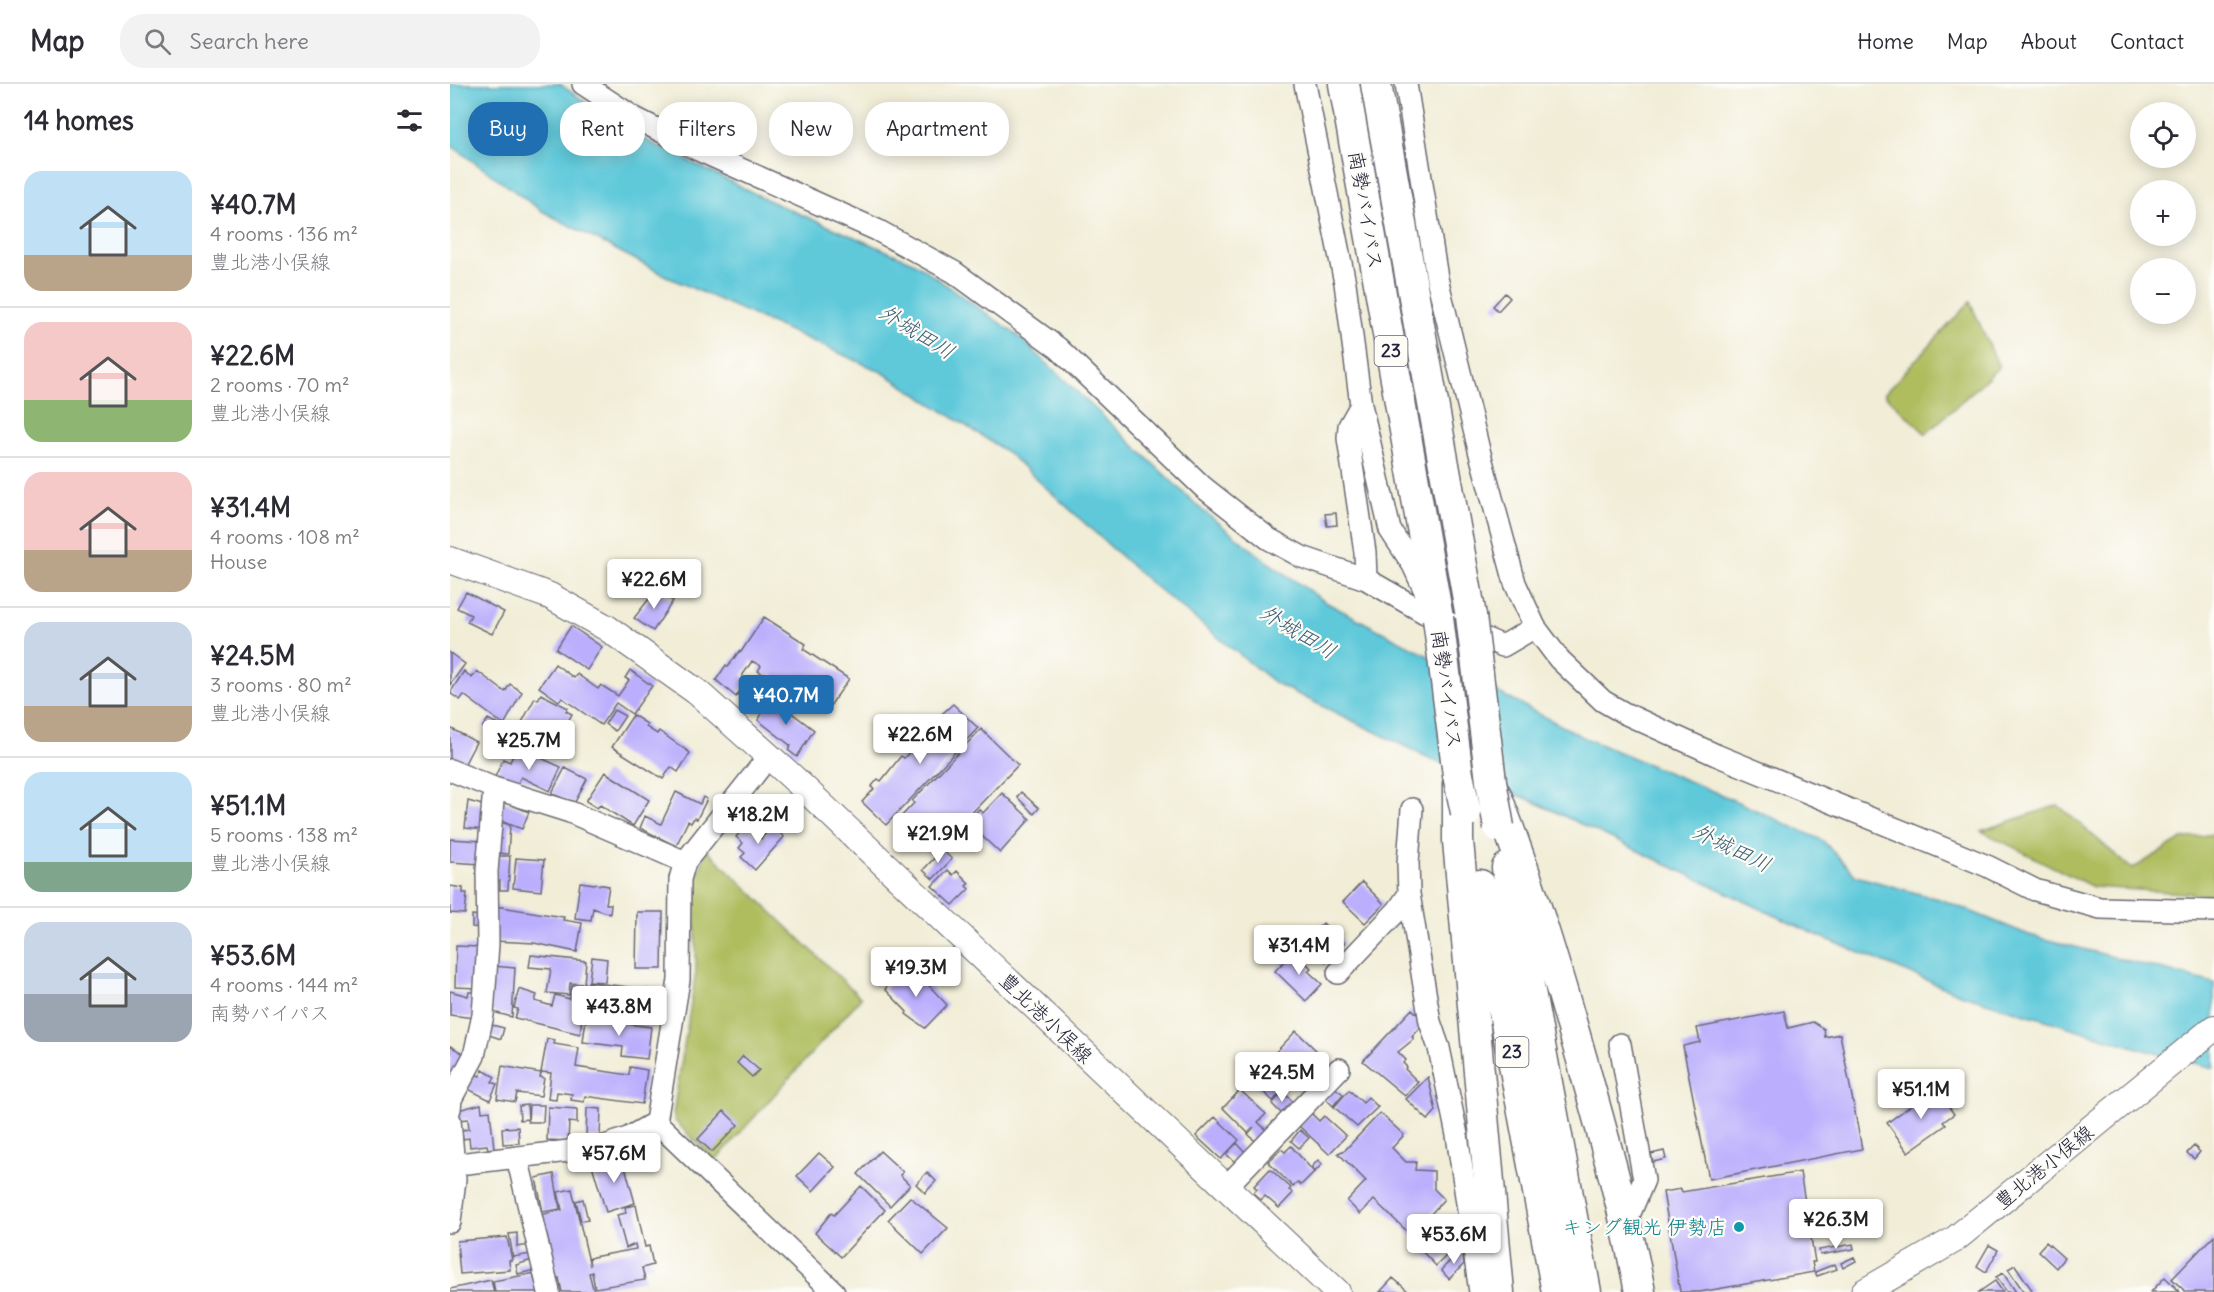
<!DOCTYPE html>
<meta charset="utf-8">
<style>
body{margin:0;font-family:Delius,"Klee One",sans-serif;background:#f2f2f3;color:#2b2b33;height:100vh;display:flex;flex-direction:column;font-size:22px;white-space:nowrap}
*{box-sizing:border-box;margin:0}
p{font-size:20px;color:#7c7c81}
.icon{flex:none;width:33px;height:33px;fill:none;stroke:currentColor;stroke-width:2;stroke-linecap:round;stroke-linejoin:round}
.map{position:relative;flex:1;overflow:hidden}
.side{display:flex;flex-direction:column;background:#fff;width:450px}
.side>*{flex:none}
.hud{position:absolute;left:18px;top:18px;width:570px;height:54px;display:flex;gap:12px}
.buttons{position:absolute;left:1680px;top:18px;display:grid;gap:12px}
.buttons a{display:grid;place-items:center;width:66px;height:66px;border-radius:50%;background:#fff;box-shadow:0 3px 15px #0003;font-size:30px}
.price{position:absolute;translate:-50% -51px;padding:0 14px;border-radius:6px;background:#fff;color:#222;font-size:20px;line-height:39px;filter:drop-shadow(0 2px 3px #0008)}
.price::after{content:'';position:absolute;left:50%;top:36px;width:18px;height:14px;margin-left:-9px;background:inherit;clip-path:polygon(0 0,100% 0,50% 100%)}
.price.current{background:#1f6fb2;color:#fff}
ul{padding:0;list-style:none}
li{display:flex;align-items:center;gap:18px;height:150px;padding:0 24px}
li+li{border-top:2px solid #e1e1e2}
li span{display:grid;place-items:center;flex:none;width:168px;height:120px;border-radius:18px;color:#555}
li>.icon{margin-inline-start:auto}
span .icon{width:72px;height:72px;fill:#fffc;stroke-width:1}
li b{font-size:26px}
h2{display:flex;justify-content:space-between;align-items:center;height:72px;padding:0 24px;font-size:26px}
.chip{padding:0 21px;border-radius:24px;background:#fff;box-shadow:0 3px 15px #0003;font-size:21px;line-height:54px}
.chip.current{background:#1f6fb2;color:#fff}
header{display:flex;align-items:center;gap:36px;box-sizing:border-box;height:84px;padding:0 30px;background:#fff;border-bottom:2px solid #e1e1e2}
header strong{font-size:28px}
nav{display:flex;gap:33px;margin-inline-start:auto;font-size:21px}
.search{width:420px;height:54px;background:#f2f2f3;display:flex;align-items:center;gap:15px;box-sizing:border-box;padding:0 21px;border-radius:24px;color:#7c7c81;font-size:22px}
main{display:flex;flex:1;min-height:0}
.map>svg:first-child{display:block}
.green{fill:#afbd5f;stroke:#68704d;stroke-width:1.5}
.water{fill:#5fc9da;stroke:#40768a;stroke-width:1.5}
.building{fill:#bbaffd}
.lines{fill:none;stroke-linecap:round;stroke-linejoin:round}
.minor-casing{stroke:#6a6972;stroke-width:24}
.major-casing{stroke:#6a6972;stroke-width:28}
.highway-casing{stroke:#6a6972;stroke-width:33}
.minor{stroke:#fff;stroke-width:21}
.major{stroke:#fff;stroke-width:26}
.highway{stroke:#fff;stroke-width:30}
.highway-bridge-casing{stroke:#6a6972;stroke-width:33;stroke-linecap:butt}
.highway-bridge{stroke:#fff;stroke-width:30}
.culture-dot{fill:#0f9aa8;stroke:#fdfcf7;stroke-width:2}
.labels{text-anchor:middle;stroke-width:4.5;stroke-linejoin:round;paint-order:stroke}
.shield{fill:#fdfcf7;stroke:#646373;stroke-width:1.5}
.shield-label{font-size:18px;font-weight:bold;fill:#22223b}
.street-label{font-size:20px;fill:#22223b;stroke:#fdfcf7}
.culture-label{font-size:20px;fill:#0d838f;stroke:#fdfcf7;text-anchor:end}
.water-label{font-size:21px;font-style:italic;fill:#375c73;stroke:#fdfcf7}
</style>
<header>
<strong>Map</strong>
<div class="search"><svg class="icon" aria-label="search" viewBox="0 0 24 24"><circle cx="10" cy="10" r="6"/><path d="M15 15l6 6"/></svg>Search here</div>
<nav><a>Home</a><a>Map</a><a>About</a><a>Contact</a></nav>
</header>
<main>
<section class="side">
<h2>14 homes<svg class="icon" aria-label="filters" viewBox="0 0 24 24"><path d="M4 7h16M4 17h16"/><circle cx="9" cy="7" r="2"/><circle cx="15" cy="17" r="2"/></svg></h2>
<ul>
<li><span style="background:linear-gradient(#bfe0f5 70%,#b9a48a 0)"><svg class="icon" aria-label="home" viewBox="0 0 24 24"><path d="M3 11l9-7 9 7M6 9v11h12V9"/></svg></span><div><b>¥40.7M</b><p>4 rooms · 136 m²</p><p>豊北港小俣線</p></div></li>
<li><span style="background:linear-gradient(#f6c9c9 65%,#8fb573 0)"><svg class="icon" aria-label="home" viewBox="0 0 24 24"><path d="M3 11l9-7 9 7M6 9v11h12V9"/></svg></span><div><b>¥22.6M</b><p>2 rooms · 70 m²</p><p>豊北港小俣線</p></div></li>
<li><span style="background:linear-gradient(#f6c9c9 65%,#b9a48a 0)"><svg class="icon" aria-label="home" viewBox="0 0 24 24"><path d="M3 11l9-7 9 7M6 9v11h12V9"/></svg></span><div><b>¥31.4M</b><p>4 rooms · 108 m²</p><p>House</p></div></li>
<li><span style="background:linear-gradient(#c9d6e8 70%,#b9a48a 0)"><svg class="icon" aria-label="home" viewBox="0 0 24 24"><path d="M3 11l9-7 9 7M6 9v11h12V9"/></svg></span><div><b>¥24.5M</b><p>3 rooms · 80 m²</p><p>豊北港小俣線</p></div></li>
<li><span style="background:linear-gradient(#bfe0f5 75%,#7fa58c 0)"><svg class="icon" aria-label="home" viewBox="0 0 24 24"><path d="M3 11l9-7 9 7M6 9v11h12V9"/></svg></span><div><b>¥51.1M</b><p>5 rooms · 138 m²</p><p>豊北港小俣線</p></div></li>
<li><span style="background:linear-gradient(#c9d6e8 60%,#9aa5b1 0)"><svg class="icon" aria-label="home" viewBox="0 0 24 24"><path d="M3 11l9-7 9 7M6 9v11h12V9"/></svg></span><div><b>¥53.6M</b><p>4 rooms · 144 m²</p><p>南勢バイパス</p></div></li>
</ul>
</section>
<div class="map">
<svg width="1764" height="1208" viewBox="0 0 1764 1208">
<rect width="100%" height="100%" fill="#fdfcf7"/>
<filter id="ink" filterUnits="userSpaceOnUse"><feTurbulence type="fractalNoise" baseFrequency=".0167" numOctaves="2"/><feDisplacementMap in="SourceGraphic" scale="12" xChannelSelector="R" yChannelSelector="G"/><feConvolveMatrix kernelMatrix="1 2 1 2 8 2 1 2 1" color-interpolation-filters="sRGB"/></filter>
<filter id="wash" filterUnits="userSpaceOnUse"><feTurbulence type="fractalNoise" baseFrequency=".008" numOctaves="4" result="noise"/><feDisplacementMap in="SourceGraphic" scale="24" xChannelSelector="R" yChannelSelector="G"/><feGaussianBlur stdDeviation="1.35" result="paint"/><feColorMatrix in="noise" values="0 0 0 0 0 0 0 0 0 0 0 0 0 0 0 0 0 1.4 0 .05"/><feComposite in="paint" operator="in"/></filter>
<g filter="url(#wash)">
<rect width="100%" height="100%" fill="#f1edd7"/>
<path class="green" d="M1520,218L1549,283L1476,350L1434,310Z
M1608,721L1682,785L1732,755L1764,750V811L1643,803L1531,747Z
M257,766L411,914L265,1077L226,1038L223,1030L246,888L245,798Z"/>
<path class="water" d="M0,0H110L175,46L324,119L465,179L567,251L752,426L818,478L877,519L1135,654L1279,714L1372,756L1406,792L1495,817L1579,851L1764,899V984L1691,965L1510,910L1362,849L1080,716L977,673L825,599L697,496L557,368L432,288L222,195L92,127L6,65L0,61Z"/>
<g id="blocks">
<path class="building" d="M1055,209L1060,214L1048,227L1043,222Z
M886,429L887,441L877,442L875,430Z
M206,506L223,517L203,547L184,534Z
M16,508L54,528L42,550L17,538L21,531L7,524Z
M314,533L356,560L353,565L399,595L375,629L321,590L319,594L308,587L311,582L302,577L292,592L297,596L286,613L266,596L276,581L278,583L289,567L291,568Z
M121,542L152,563L137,586L106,565Z
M0,569L15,580L0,601Z
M105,580L124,594L127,590L148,605L151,601L168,612L179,596L175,594L180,586L202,602L182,630L166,619L151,641L112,614L109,617L89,603Z
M14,587L22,594L27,587L55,608L60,600L72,608L54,641L14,611L10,616L0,609Z
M91,610L118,624L116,627L122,630L109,654L90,644L80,664L63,655L85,614L88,616Z
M306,611L315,617L307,629L299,622Z
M322,614L364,646L347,673L338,666L341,662L308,636Z
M503,620L528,644L436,741L412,718L424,705L421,703L428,695L431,697L451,672L454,674L486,640L483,638Z
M164,626L175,632L165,647L155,640Z
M183,631L197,640L196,643L207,650L209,647L240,669L228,688L221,683L213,695L162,663Z
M38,635L53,643L49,651L33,643Z
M0,644L26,658L13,683L0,676Z
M531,645L568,681L482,770L447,737L464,719L462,717Z
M65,667L76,672L78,668L111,683L100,707L71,693L66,702L45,693L53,675L60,678Z
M115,684L137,695L124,720L102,709Z
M155,688L199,716L183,742L150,721L147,724L136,717Z
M226,708L250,720L253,713L257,715L247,735L244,734L241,739L238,737L226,762L190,744L195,732L211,740Z
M571,708L589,724L584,730L567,713Z
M552,709L580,735L550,769L517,738L529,725L533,729Z
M18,717L36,722L34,746L15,744Z
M52,717L79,728L72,745L48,736Z
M48,737L60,741L58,770L46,769Z
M296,742L311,755L322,742L334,753L305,786L291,773L295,769L289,764L293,759L286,753Z
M0,755L32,757L31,780L0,778Z
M492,766L502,775L483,795L473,786Z
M46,772H60L58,806H50V797H45Z
M66,774L94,776L91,807L63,804Z
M498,786L503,791L507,787L519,799L516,802L519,805L503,821L482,802Z
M130,798L159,802L156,820H161L160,830L143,824L141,836L125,834Z
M912,798L934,820L915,839L893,818Z
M0,802L13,804V809H17L15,830L0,829Z
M45,822L114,833L113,836L132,839L127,868L84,859L45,857Z
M187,828H213L212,885H186Z
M22,831L30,832V844L22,843Z
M873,839L894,859L876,878L854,858Z
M6,862L29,863L27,904L5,903Z
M844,867L861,884L858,887L872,900L856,917L825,887Z
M81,871L136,877L134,900L120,899L119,911L97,909L101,885L79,883Z
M142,873L157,875L155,898L139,897Z
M43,882L65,884L62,933L39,927Z
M454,885L468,898L472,894L497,921L475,944L456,930L457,928L435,905Z
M138,898L201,906L199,932L188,931L189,908L187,932L136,928Z
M122,901L136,903L130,950L65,934L68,925L64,924L69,905L87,911L85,917L102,922L105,911L120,915Z
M0,907L18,912L19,908H24L23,912L27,913L24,934L0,931Z
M962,925L968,931L971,943L962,953L964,955L948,968L956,976L953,979L957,983L955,985L968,998L955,1012L913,977Z
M1334,927L1338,944L1363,938L1374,945L1375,953L1390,950L1412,1065L1259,1095L1233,962L1250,958L1247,944Z
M136,935L201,943L197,975L172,972L173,963L133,958Z
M42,941L54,944L51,955L39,951Z
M846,947L870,970L850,991L826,968Z
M97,955L105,956L104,960L129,964L126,983L179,991L180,983L197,986L192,1020L135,1012L134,1018L121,1016L122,1010L107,1008L106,1016L98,1015L101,989L91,988Z
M0,962L16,971L0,1000Z
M293,972L309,986L302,993L287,979Z
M819,976L841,998L823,1017L800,995Z
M52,982L91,989L90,993L94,994L91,1012L67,1009L65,1018L47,1015Z
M860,983L869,991L860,1001L851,993Z
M33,986L45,993L42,998L47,1000L40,1016L16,1004L23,989L30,992Z
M978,993L986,1027L978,1036L956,1015Z
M884,1003L893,1010L883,1022L875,1014Z
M1485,1004L1504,1030L1493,1038L1496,1041L1458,1068L1437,1039Z
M790,1006L816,1030L808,1038L816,1046L805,1057L798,1050L804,1043L798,1049L773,1024Z
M899,1006L913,1019L918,1013L928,1023L907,1043L884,1023Z
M833,1008L843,1018L832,1030L822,1020Z
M31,1020L32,1028L40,1027L44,1064L38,1065L37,1061L20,1063L19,1054L13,1055L12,1046L19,1045L18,1035L9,1036L8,1026Z
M77,1021L78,1035L70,1036L69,1022Z
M79,1021H94L93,1038H78Z
M98,1023L127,1025V1039L119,1038L118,1057L97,1056Z
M137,1024L151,1025L150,1053H136Z
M274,1027L288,1041L262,1068L248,1055Z
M861,1029L869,1037L874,1032L896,1052L879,1070L849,1042Z
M930,1029L954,1051L942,1064L956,1078H966L965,1086L984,1087V1105L994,1115L962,1152L924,1116L910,1130L897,1117L916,1097L888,1069L895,1066Z
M765,1033L789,1056L771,1075L746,1052Z
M68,1043L69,1059L53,1060L52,1044Z
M850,1046L859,1054L849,1064L841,1057Z
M787,1059L795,1068L785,1078L776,1070Z
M841,1062L864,1088L851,1101L847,1098L843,1103L818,1078L831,1065L835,1068Z
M1744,1062L1750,1068L1744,1075L1737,1069Z
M430,1067L453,1088L450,1091L460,1101L440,1122L408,1090Z
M1214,1067L1216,1075L1203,1078L1201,1070Z
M369,1069L385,1083L363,1107L347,1092Z
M172,1072L185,1119L156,1128L142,1081Z
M868,1076L872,1080L865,1088L861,1084Z
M820,1085L841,1104L839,1106L843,1109L829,1124L815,1112L811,1116L803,1109L807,1105L804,1102Z
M477,1088L486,1097L475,1109L466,1100Z
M1350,1088L1365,1178H1362L1364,1188L1250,1208H1230L1213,1108L1231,1105L1232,1108Z
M104,1090L110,1125L93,1128L86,1094Z
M411,1102L435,1126L391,1173L365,1149L381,1129L384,1131Z
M122,1105L140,1182L139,1175L143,1173L186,1165L185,1160L176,1164L167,1131L176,1129L175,1123L186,1121L195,1163L199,1162L203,1181L192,1184L195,1196L145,1204L142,1188L139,1189L144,1208H112L109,1194L105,1195L90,1131L112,1126L108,1108Z
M460,1113L498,1144L473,1170L438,1136Z
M133,1115L138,1136L131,1137L126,1117Z
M987,1141L1007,1161L986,1182L967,1162Z
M67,1149V1163L80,1161L82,1170L63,1173L59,1150Z
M1764,1151V1208H1736L1722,1195Z
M57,1153L62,1176H59L60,1186L10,1190L7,1157Z
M1596,1158L1614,1174L1606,1184L1588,1167Z
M1403,1160L1404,1165L1370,1171L1369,1166Z
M1539,1161L1548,1166L1536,1188L1527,1182Z
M1012,1165L1014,1180L999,1195L991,1186Z
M1404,1173L1406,1177L1393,1184L1391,1179Z
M82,1176L85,1186L68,1190L66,1181Z
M1385,1180L1387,1185L1367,1192L1365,1188Z
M1565,1181L1582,1206L1579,1208H1574L1558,1185Z
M85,1189L89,1208H45L43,1197Z
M1553,1189L1566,1208H1557L1546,1193Z
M1715,1193L1730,1208H1701Z
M943,1194L959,1208H930Z
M41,1196L44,1208H0V1205Z
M1545,1197L1553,1208H1529Z"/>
</g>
</g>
<g filter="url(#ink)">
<use href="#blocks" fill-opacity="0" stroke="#6a6972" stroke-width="1.5"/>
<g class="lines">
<defs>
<path id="minor" d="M133,0L185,34L246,65L427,146L504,188L608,264L753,403L819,455L852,473L916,495L975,529L1053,562L1085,543
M855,0L895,199L911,321L940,446L963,481L975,507
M956,0L987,194L1029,366L1065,499L1085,543L1109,575L1153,617L1174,629L1266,671L1537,782L1585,806L1650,824L1764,827
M911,321L899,342L898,354L915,468L916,495
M0,686L44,704L120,728L235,778
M962,725L958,779L959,810L980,938L989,964L1007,1051L1030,1208
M888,889L948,826L959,810
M1170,960L1194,1096L1177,1136
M0,1025L1,1015L24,972L33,931L38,860L37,787L44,704
M0,1036L5,1095L0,1138
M206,1038L229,896L230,795L235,778L319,672
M206,1038L384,1208
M67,1073L99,1208
M0,1081L152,1063L178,1054L206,1038
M775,1104L889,985"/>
<path id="major" d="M0,476L100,512L157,544L247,608L341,692L887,1208
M1414,1208L1504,1156L1764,944"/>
<path id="highway" d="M894,0L988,534
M926,0L1021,532
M1008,700V757L1049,1208
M1046,711C1081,800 1108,891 1134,983C1155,1058 1176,1132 1190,1208
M1057,784L1136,1208
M1030,801L1107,1208"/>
</defs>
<use href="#minor" class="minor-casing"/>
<use href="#major" class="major-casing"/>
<use href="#highway" class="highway-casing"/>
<use href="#minor" class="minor"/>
<use href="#major" class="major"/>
<use href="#highway" class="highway"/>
<defs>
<path id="highway-bridge" d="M1021,532L1041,697L1049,743
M988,534L1008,691L1016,728"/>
</defs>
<use href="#highway-bridge" class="highway-bridge-casing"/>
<use href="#highway-bridge" class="highway-bridge"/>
</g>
</g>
<circle class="culture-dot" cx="1289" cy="1143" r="6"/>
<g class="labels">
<g class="shield">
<rect x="924.5" y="252" width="33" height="30" rx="4.5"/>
<rect x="1045.5" y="953" width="33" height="30" rx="4.5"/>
</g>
<g class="shield-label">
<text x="941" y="273">23</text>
<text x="1062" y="974">23</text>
</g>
<g class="street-label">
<text transform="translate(916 126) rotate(80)" y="7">南勢バイパス</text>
<text transform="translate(997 605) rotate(82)" y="7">南勢バイパス</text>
<text transform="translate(596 934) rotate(44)" y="7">豊北港小俣線</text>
<text transform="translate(1594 1083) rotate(-39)" y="7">豊北港小俣線</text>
</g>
<g class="culture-label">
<text x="1277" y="1150">キング観光 伊勢店</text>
</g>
<g class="water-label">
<text transform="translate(467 248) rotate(32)" y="7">外城田川</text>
<text transform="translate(848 548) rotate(31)" y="7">外城田川</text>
<text transform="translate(1282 764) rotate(26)" y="7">外城田川</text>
</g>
</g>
</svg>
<div class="buttons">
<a><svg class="icon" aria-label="locate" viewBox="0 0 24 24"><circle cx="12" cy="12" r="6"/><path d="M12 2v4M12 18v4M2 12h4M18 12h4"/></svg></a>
<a>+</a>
<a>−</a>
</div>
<b class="price" style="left:204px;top:526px">¥22.6M</b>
<b class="price current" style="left:336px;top:642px">¥40.7M</b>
<b class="price" style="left:470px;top:681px">¥22.6M</b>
<b class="price" style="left:79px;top:687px">¥25.7M</b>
<b class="price" style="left:308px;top:761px">¥18.2M</b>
<b class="price" style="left:488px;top:780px">¥21.9M</b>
<b class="price" style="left:849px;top:892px">¥31.4M</b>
<b class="price" style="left:466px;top:914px">¥19.3M</b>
<b class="price" style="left:169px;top:953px">¥43.8M</b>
<b class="price" style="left:832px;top:1019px">¥24.5M</b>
<b class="price" style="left:1471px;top:1036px">¥51.1M</b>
<b class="price" style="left:164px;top:1100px">¥57.6M</b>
<b class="price" style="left:1386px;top:1166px">¥26.3M</b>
<b class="price" style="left:1004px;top:1181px">¥53.6M</b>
<div class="hud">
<a class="chip current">Buy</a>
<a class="chip">Rent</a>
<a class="chip">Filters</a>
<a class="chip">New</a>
<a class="chip">Apartment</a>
</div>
</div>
</main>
